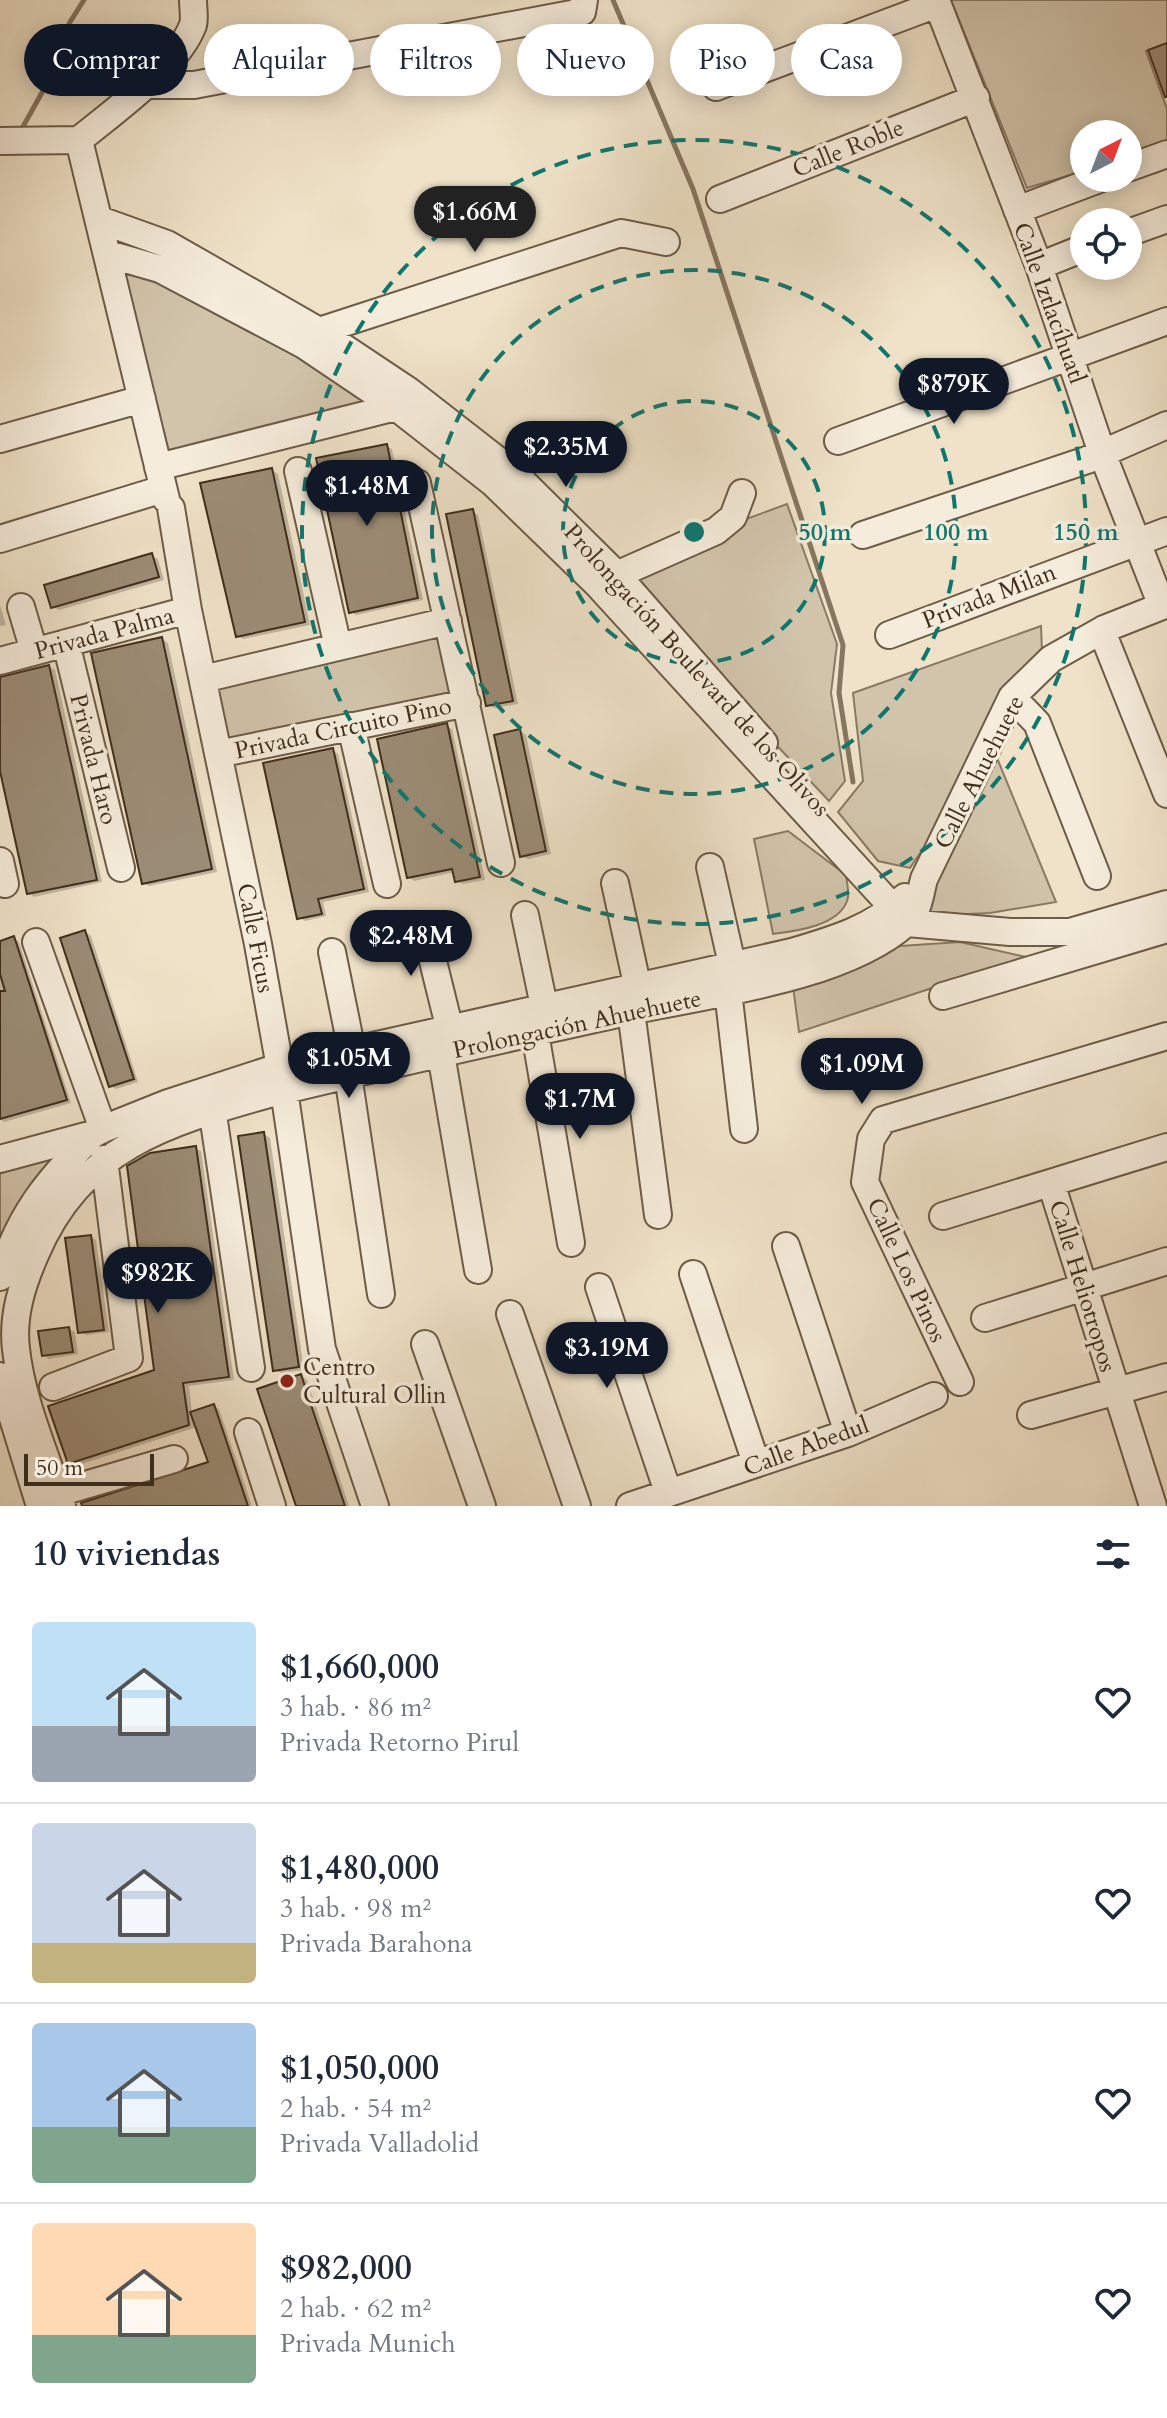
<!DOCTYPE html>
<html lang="es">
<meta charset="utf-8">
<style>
body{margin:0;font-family:Cardo,serif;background:#f2f2f3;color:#1f2937;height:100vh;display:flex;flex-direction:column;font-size:30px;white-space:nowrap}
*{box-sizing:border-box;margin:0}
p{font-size:26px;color:#747a83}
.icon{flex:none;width:44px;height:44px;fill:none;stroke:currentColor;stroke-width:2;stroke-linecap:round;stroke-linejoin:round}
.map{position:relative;height:1506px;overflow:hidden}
.details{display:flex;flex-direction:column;background:#fff;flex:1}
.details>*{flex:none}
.banner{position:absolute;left:24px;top:24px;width:1120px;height:72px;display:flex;gap:16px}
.needle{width:52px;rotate:42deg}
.controls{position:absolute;left:1070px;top:120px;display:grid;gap:16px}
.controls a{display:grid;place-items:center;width:72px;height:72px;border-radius:50%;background:#fff;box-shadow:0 4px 20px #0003;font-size:40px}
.scale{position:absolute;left:24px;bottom:20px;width:130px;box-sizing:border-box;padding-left:8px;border:4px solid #402f1c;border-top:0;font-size:22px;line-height:28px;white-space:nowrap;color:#402f1c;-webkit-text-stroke:6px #f5ecdb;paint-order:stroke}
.price{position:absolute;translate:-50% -68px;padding:0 18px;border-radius:28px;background:#111827;color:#fff;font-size:26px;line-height:52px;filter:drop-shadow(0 2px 4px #0008)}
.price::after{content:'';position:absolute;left:50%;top:48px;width:24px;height:18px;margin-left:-12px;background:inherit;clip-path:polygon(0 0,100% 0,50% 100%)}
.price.on{background:#222;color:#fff}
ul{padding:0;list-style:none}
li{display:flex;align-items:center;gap:24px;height:200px;padding:0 32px}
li+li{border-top:2px solid #e0e1e3}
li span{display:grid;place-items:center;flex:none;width:224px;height:160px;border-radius:8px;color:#555}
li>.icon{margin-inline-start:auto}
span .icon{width:96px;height:96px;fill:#fffc;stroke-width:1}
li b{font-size:34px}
h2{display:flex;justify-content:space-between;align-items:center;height:96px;padding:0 32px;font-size:34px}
.pill{padding:0 28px;border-radius:36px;background:#fff;box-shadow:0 4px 20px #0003;font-size:28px;line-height:72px}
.pill.on{background:#111827;color:#fff}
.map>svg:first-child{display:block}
.green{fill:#d1c4ab;stroke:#887a64;stroke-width:2}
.shadow{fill:#0003}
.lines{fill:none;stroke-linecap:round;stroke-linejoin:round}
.stream{stroke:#867660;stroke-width:5}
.building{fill:#9b8c75;stroke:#402f1c;stroke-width:2}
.minor-casing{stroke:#6c5c47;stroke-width:30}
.minor{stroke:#f5ecdb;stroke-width:26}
.ring{fill:none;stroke:#0f766e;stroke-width:4;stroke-dasharray:14 10}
.poi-dot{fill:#8f2418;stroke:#f5ecdb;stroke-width:3}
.labels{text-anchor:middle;stroke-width:7;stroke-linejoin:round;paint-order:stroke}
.street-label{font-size:24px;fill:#402f1c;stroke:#f5ecdb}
.poi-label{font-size:24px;fill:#402f1c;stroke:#f5ecdb;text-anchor:start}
.centre{fill:#0f766e;stroke:#f5ecdb;stroke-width:4}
.ring-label{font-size:24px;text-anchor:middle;font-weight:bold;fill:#0f766e;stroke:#f5ecdb;stroke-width:7;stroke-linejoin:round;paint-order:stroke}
</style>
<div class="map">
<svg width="1167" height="1506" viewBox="0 0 1167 1506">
<rect width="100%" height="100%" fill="#efe2c8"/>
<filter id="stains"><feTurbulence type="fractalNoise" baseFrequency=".0025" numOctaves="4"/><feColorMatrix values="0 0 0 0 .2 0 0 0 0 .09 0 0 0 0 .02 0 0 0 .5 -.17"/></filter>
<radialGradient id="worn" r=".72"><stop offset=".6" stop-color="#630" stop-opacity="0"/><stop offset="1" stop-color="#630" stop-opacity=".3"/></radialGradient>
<path class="green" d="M951,0H1167V43L1146,51L1167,109V147L1128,158V134H1084V171L1027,188Z
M98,207L153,257L396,407L166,464Z
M787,504L837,644L831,693L845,781L829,801L611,569Z
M447,621L465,703L225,752L210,678Z
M1041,626L1042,652L1006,690L978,737L939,825L910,868L878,861L838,812L863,781L853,693Z
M995,753L1056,902L990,913L926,916L938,869Z
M788,831L846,875C847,883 850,894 847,901C838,926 796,931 773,934L754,839Z
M960,942L1026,957L799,1032L793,986L900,946Z
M68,1144L0,1255V1167Z"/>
<path class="shadow" d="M386,446L392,449L423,600L356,615L350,611Z
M272,470L278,474L310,625L243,639L237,636Z
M472,511L478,515L518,704L494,708L488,705Z
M152,556L158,559L164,580L59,610L53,607Z
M0,605L6,625L0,626Z
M162,639L168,643L217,872L149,886L143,883Z
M49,667L55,670L102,882L34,897L29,893L0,762V678Z
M446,726L452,729L485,880L463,884L457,881L455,872L414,881L408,877Z
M520,731L526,735L551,854L528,859L522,856Z
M332,750L338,754L369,892L323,902L326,916L305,921L299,917Z
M85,932L91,936L138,1082L116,1089L110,1086Z
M13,938L19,942L71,1103L4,1122L0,1119V942Z
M264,1134L270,1138L304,1370L281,1373L275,1370Z
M195,1148L201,1151L234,1380L189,1386L192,1413L214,1406L219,1409L252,1506H82L210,1464L193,1419L194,1428L75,1466L70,1462L157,1371Z
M91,1237L96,1240L109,1332L86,1335L80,1332Z
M69,1329L75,1332L78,1354L49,1359L44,1355Z
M301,1376L307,1380L349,1506H298Z"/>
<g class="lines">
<path class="stream" d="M613,0L693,189L843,645L839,693L853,782
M20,132L44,89L70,22L84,0"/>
</g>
<path class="building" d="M1167,43V97H1165L1148,50Z
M387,444L418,598L349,613L316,458Z
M272,468L305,622L236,637L200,483Z
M473,509L513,701L486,706L446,514Z
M152,553L159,577L51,608L44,585Z
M162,637L212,869L142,884L91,653Z
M49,665L97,880L27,894L0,771V677Z
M447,723L480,877L455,882L452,869L407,878L377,739Z
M520,729L546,851L520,857L494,735Z
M333,748L364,889L318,899L322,914L297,919L263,763Z
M85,930L134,1079L109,1087L60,938Z
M14,936L67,1100L0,1119V991H5L0,974V941Z
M264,1132L299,1367L273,1371L238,1136Z
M196,1146L229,1377L183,1383L189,1425L68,1464L48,1406L154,1370L127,1166L150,1153Z
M91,1235L104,1330L78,1333L65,1238Z
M69,1327L73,1352L42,1356L38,1331Z
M301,1374L308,1396L345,1506H296L257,1389Z
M214,1404L248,1506H82L81,1503L208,1462L190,1412Z"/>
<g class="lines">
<defs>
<path id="minor" d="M936,0L1039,266L1102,453L1162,606
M144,85H194L582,12L584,0
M716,87L937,4
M79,140L166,499
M79,140C114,111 177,67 193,25C195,18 193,8 193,0
M0,141L79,140
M1128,168L1167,154
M720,199L976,98
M1017,210L1102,178
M100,220L167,244L319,331L409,391L513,472L616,574L764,743
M1128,233L1167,219
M108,254L160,269L304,345L396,407L493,483L597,584L907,923L1010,932H1070L1167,904
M1039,266L1084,248
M310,340L319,331L621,233L666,242
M0,439L142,399
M838,441L1167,321
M158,467L396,407L403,399
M298,471L338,647
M417,483L501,863
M171,508L188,610L258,944L284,1090L322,1349L375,1506
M863,535L1087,460L1167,425
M0,539L163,489
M603,581L716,531L733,517L742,493
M21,607L34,651
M1104,629L1105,639L1167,794
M889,635L1167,531
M66,643L121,868
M0,661L188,610
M203,679L448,621
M1012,697L1037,723L1097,876
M351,726L387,884
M218,754L467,703
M0,861L5,884
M710,867L732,964
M615,883L637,984
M525,915L544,1006
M427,937L449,1026
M36,942L103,1129
M332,952L352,1051
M728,991L744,1129
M943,996L1167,929
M631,1011L658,1215
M535,1033L571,1243
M441,1054L478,1270
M348,1075L381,1294
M210,1095L251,1368
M0,1159L93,1134
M1051,1183L1153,1506
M943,1216L1167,1147
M786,1246L848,1433
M693,1274L756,1463
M0,1277C20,1213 47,1182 93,1134L103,1129L168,1103L279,1067L792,952C833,940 874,928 905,897
M599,1287L668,1492
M510,1314L577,1506
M985,1318L1167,1261
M425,1344L482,1506
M0,1376L40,1506
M960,1382L865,1182L871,1139L883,1120L1167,1036
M53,1387L129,1358L104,1159
M1031,1415L1167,1377
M248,1432L272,1506
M58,1493L174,1459
M62,1506C46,1454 22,1403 16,1349C12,1316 22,1285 35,1255C80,1148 165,1123 269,1094C389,1064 510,1038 630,1011C710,994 845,978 906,923C919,912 920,894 924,879L1012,697L1051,659L1104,629L1167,604
M630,1506L848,1433L934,1396"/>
</defs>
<use href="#minor" class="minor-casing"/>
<use href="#minor" class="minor"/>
</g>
<g class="ring">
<circle cx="694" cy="532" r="131"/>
<circle cx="694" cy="532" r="262"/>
<circle cx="694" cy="532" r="392"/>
</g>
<circle class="poi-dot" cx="287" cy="1381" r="8"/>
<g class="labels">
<g class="street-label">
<text transform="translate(848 148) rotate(-22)" y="8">Calle Roble</text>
<text transform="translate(1050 303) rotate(70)" y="8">Calle Iztlacíhuatl</text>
<text transform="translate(989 596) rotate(-21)" y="8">Privada Milan</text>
<text transform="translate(104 633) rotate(-15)" y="8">Privada Palma</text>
<text transform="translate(697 670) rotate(48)" y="8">Prolongación Boulevard de los Olivos</text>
<text transform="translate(343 728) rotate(-12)" y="8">Privada Circuito Pino</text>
<text transform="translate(94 759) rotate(76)" y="8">Privada Haro</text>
<text transform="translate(979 772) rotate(-63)" y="8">Calle Ahuehuete</text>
<text transform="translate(256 938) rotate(79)" y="8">Calle Ficus</text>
<text transform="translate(577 1024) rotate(-12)" y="8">Prolongación Ahuehuete</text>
<text transform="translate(907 1270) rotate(65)" y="8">Calle Los Pinos</text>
<text transform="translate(1083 1286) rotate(73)" y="8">Calle Heliotropos</text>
<text transform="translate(806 1446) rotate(-20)" y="8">Calle Abedul</text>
</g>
<g class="poi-label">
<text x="303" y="1375">Centro<tspan x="303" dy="28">Cultural Ollin</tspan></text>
</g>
</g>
<circle cx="694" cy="532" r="12" class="centre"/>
<g class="ring-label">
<text x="825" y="540">50 m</text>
<text x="956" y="540">100 m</text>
<text x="1086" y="540">150 m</text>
</g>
<rect width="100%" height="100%" filter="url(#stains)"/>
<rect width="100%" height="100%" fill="url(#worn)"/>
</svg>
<div class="controls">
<a><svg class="needle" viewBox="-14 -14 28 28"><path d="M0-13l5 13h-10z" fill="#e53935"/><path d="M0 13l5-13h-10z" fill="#747a83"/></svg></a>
<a><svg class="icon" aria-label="locate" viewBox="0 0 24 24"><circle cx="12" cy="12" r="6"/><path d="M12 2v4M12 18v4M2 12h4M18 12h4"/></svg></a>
</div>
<div class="scale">50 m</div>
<b class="price on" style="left:475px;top:254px">$1.66M</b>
<b class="price" style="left:954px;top:426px">$879K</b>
<b class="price" style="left:566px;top:489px">$2.35M</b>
<b class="price" style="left:367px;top:528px">$1.48M</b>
<b class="price" style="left:411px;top:978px">$2.48M</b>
<b class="price" style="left:349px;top:1100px">$1.05M</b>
<b class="price" style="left:862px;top:1106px">$1.09M</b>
<b class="price" style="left:580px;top:1141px">$1.7M</b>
<b class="price" style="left:158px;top:1315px">$982K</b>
<b class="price" style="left:607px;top:1390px">$3.19M</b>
<div class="banner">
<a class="pill on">Comprar</a>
<a class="pill">Alquilar</a>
<a class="pill">Filtros</a>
<a class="pill">Nuevo</a>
<a class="pill">Piso</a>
<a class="pill">Casa</a>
</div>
</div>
<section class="details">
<h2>10 viviendas<svg class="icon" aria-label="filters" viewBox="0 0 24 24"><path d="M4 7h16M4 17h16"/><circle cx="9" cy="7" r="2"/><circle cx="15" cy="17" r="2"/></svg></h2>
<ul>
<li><span style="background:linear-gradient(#bfe0f5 65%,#9aa5b1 0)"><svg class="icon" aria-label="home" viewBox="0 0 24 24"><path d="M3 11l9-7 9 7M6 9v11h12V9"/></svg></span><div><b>$1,660,000</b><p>3 hab. · 86 m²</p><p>Privada Retorno Pirul</p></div><svg class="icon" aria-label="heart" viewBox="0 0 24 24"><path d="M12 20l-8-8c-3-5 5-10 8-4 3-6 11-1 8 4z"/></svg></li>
<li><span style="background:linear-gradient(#c9d6e8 75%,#c2b280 0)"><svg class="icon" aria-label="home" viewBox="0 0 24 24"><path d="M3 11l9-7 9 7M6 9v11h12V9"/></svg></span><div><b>$1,480,000</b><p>3 hab. · 98 m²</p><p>Privada Barahona</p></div><svg class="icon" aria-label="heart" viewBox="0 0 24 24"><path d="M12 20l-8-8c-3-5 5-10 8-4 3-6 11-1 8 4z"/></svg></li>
<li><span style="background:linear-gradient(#a9c7e8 65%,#7fa58c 0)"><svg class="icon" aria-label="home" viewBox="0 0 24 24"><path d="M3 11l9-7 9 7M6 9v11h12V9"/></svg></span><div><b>$1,050,000</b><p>2 hab. · 54 m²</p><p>Privada Valladolid</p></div><svg class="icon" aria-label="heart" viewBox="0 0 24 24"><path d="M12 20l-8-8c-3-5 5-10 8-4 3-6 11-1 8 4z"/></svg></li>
<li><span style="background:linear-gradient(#ffd9b3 70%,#7fa58c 0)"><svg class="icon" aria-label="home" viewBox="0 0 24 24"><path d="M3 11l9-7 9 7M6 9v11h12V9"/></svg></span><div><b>$982,000</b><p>2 hab. · 62 m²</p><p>Privada Munich</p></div><svg class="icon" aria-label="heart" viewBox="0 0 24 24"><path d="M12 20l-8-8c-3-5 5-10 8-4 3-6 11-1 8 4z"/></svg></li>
</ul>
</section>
